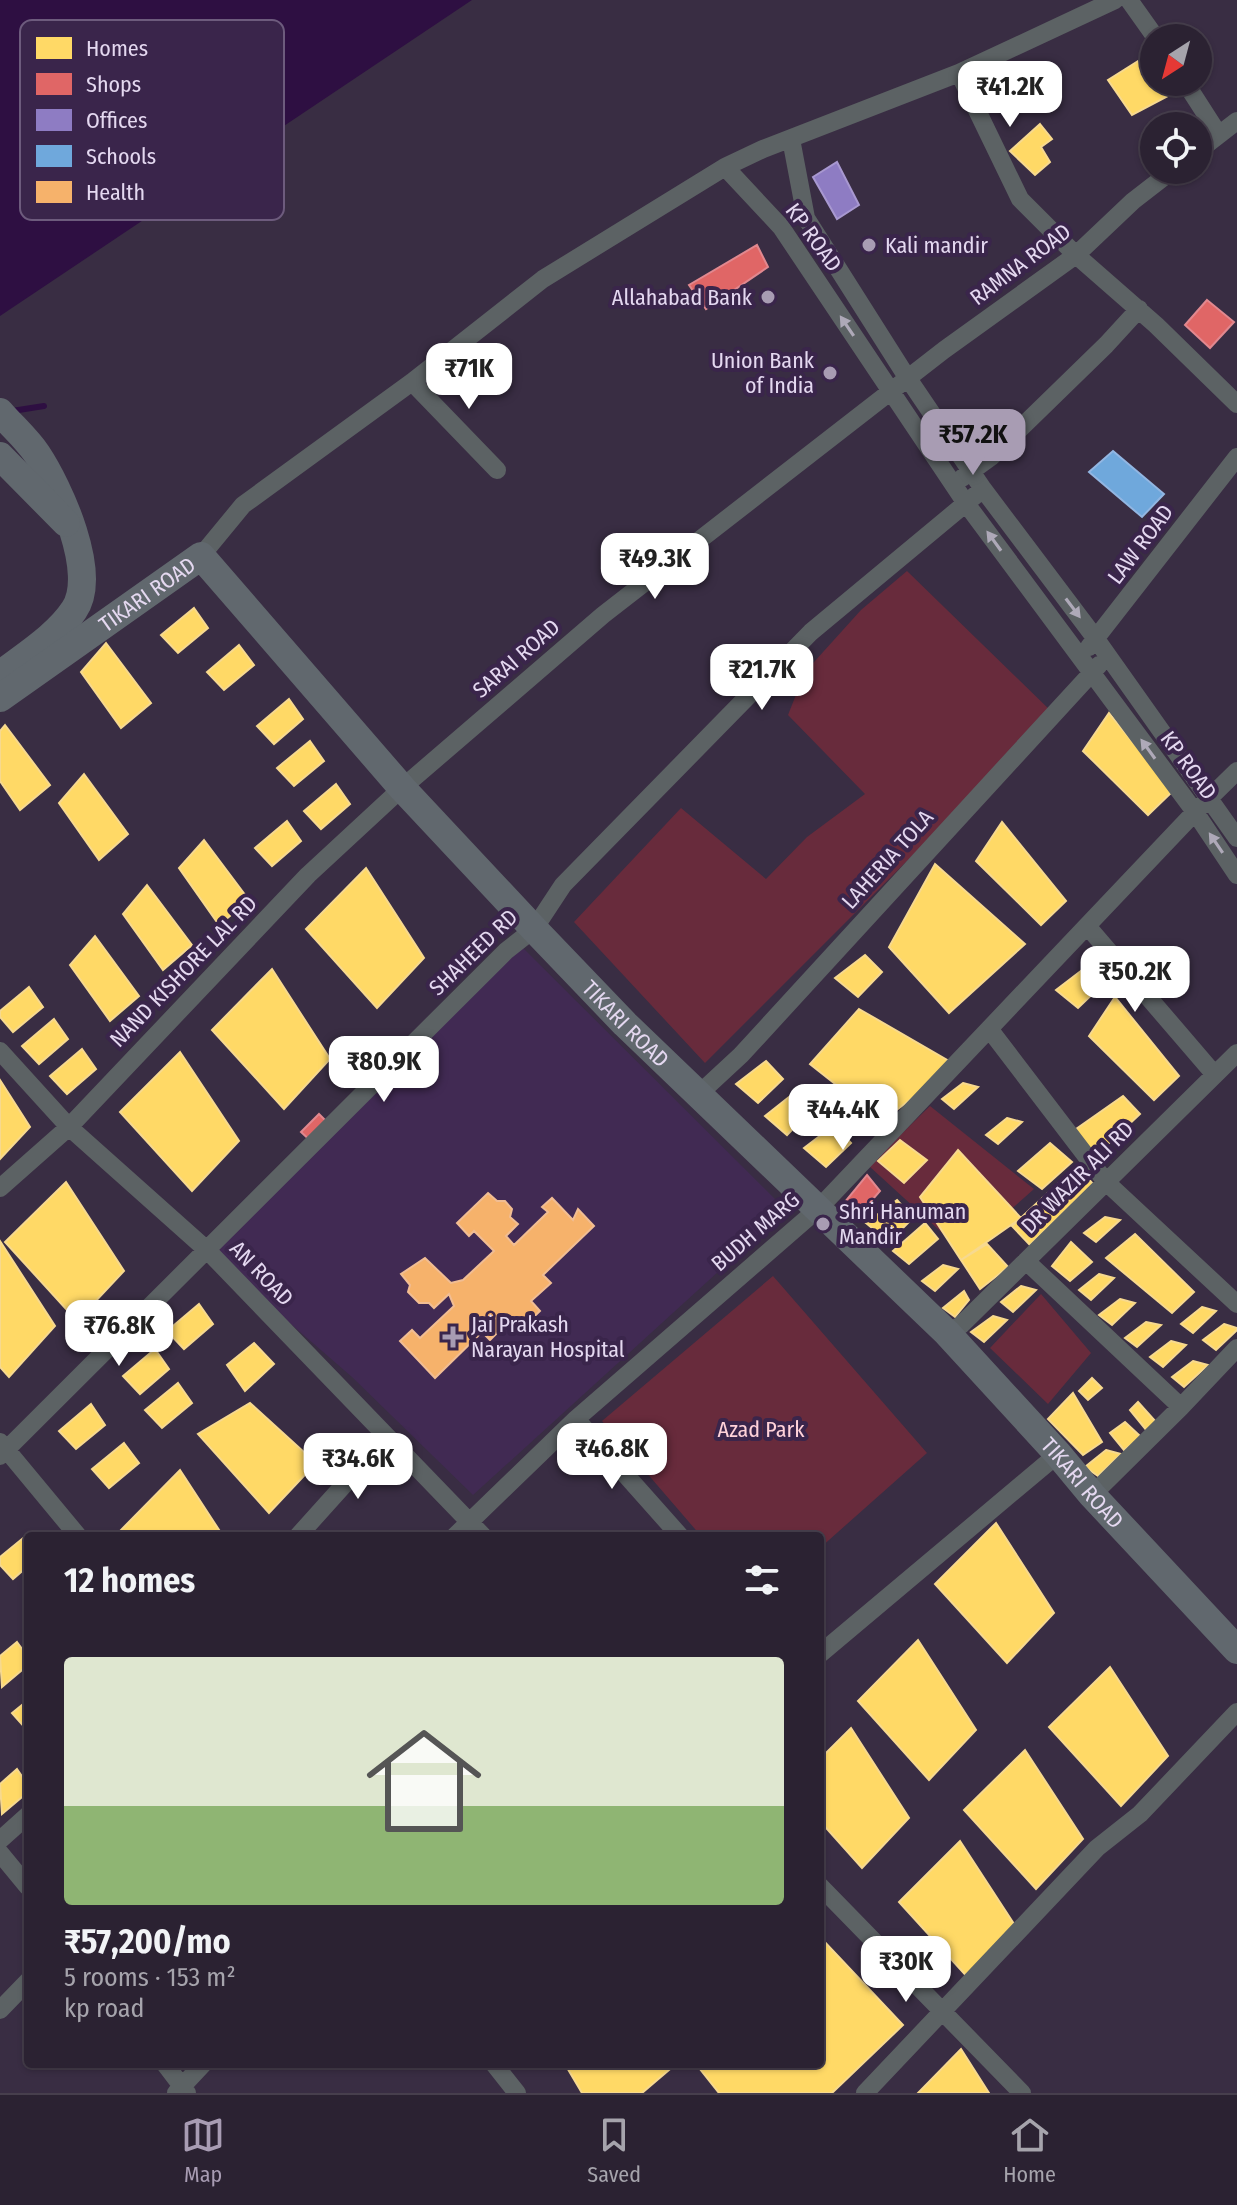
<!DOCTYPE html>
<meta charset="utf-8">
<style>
body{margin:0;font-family:"Fira Sans Condensed",sans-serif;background:#332a3a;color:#f1f3f6;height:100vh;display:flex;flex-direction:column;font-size:30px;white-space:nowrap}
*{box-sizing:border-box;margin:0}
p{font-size:26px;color:#a6a4ac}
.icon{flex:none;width:44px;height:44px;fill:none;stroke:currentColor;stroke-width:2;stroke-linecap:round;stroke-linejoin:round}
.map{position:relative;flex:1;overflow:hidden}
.drawer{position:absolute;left:24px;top:1532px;width:800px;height:536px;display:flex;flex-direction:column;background:#2b2232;border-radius:8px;box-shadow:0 2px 6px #0004,0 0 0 2px #473f4d}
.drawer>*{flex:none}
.needle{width:52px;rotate:216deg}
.controls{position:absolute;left:1140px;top:24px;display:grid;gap:16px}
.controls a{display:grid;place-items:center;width:72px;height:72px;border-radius:50%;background:#2b2232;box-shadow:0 2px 6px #0004,0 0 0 2px #473f4d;font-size:40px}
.price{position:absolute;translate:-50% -68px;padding:0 18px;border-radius:16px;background:#fff;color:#222;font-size:26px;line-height:52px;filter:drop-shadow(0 2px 4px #0008)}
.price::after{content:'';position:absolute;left:50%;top:48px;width:24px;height:18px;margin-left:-12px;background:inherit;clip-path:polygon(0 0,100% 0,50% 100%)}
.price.current{background:#a89cb3;color:#111}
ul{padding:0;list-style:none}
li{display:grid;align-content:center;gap:16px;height:424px;padding:0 40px}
li span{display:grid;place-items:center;height:248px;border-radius:8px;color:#555}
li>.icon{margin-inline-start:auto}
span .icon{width:144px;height:144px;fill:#fffc;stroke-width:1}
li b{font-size:34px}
h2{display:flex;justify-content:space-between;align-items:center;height:96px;padding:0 40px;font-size:34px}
.menu{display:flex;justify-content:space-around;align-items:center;height:112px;border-top:2px solid #473f4d;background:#2b2232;font-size:22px;color:#a6a4ac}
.menu a{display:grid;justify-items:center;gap:4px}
.menu .current{color:#a89cb3}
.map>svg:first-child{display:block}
.built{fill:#412a53}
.green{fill:#682b3c}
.water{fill:#2e0f42}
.homes{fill:#ffd966;stroke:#f7d98f;stroke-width:2}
.shops{fill:#e06666;stroke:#e1888f;stroke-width:2}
.offices{fill:#8e7cc3;stroke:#a898d0;stroke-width:2}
.schools{fill:#6fa8dc;stroke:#92b6e2;stroke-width:2}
.health{fill:#f6b26b;stroke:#f1bd93;stroke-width:2}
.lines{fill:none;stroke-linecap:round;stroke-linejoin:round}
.stream{stroke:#2e0f42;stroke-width:6}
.minor{stroke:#5c6264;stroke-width:18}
.highway{stroke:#61686e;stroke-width:28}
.oneway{fill:#aea9b8}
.poi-dot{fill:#a89cb3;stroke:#3a254b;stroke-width:3}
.labels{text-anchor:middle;stroke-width:8;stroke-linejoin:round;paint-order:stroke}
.street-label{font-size:22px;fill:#e4d8f0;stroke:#3a254b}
.poi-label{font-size:22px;fill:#e4d8f0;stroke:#3a254b;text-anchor:start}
.park-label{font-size:22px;fill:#ffd2d9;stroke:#3a254b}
.key{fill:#3a254b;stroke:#6d5b7d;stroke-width:2}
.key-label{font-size:22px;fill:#e4d8f0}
</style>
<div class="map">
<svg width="1237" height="2093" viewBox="0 0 1237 2093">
<rect width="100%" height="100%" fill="#392d43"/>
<path class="built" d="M517,942L786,1210L473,1495L352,1377L215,1258V1244Z"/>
<path class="green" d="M907,571L1054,714L705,1063L574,922L681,808L766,879L807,837L865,794L788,715L805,672L861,610Z
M930,1106L1034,1189L963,1252L869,1166Z
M773,1276L927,1453L820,1548V1536H701L602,1421Z
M1041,1294L1091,1353L1048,1404L990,1348Z"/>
<path class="water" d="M0,0H472L0,316Z"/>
<path class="homes" d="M1146,56L1154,68V82H1164L1172,94L1132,115L1108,80Z
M1040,124L1052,139L1041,147L1050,162L1035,175L1010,151Z
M194,608L208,628L178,653L161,635Z
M106,643L151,703L121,728L81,672Z
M239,645L254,665L224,690L207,672Z
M289,699L303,719L274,744L257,726Z
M1109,713L1173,791L1148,815L1083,751Z
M5,725L50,785L20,810L0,781V731Z
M310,741L324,761L294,786L277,768Z
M84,774L128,834L99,860L59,803Z
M336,784L350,804L321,829L304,811Z
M287,821L301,841L272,866L255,848Z
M1002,822L1066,901L1041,925L976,861Z
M204,840L249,900L219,925L179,868Z
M935,864L1025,944L949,1013L889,947Z
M366,868L424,958L377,1008L306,929Z
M147,885L192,945L163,970L123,914Z
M95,936L139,996L110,1021L70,965Z
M865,955L882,972L858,997L835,978Z
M1086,967L1103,984L1078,1008L1056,990Z
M272,969L330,1059L284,1109L212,1030Z
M29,987L43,1007L13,1032L0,1017V1011Z
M1115,997L1179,1076L1154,1100L1089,1036Z
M859,1009L956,1065L882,1121L810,1064Z
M54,1019L68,1039L39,1064L22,1046Z
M82,1049L96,1069L67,1094L50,1076Z
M180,1052L239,1141L192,1191L120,1112Z
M766,1061L783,1079L758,1103L736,1084Z
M0,1080L30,1127L0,1159Z
M963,1083L978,1087L954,1109L942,1099Z
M794,1093L811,1110L787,1135L765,1116Z
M1123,1096L1140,1114L1090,1161L1069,1134Z
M1007,1118L1022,1122L998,1144L986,1135Z
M834,1125L851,1143L826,1167L804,1148Z
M900,1140L927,1160L904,1183L878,1161Z
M1050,1143L1072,1162L1042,1189L1018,1171Z
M958,1150L1021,1218L961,1260L920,1197Z
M1077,1166L1093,1184L1030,1245L1012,1226Z
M66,1182L124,1271L77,1321L5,1242Z
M897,1200L913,1218L889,1242L866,1223Z
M1105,1217L1120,1220L1096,1242L1084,1233Z
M925,1223L938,1239L909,1264L893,1251Z
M1135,1234L1194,1292L1172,1313L1106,1258Z
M0,1241L55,1326L9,1377L0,1367Z
M1071,1242L1092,1262L1070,1281L1052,1266Z
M987,1244L1008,1267L980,1289L961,1260Z
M943,1265L958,1269L935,1291L922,1281Z
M1099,1274L1114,1278L1091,1300L1079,1290Z
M1021,1286L1036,1290L1013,1312L1001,1302Z
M964,1291L969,1300L955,1317L943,1308Z
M1120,1299L1135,1303L1112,1325L1099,1315Z
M199,1304L213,1324L184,1349L167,1331Z
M1202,1307L1216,1311L1193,1333L1181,1324Z
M993,1316L1007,1320L984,1342L971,1332Z
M1146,1322L1161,1325L1137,1347L1125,1338Z
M1224,1324L1237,1328V1330L1216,1350L1203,1340Z
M1171,1341L1186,1345L1163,1367L1150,1357Z
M254,1343L274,1364L245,1391L227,1365Z
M155,1349L169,1369L140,1394L123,1376Z
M1193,1361L1208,1365L1184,1387L1172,1377Z
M1092,1378L1102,1388L1088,1400L1079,1391Z
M178,1383L192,1403L162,1428L145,1410Z
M1073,1393L1102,1442L1083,1455L1048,1419Z
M1138,1402L1156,1422L1147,1431L1130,1410Z
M250,1403L316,1463L269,1513L198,1434Z
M91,1404L105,1425L76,1449L59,1431Z
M1125,1422L1141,1437L1124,1450L1110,1433Z
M124,1443L139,1463L109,1488L92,1469Z
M1106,1450L1121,1454L1098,1476L1085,1467Z
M180,1470L223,1536H124L120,1531Z
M996,1523L1054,1613L1007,1663L935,1584Z
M28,1534V1566L13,1579L0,1565V1557Z
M918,1640L976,1730L929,1780L858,1701Z
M17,1642L28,1657V1665L2,1687L0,1656Z
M1110,1667L1168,1756L1121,1806L1049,1727Z
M28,1700V1731L12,1713Z
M851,1728L909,1818L862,1868L820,1821V1759Z
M1025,1750L1083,1839L1036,1889L964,1810Z
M17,1769L28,1785V1792L2,1814L0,1784Z
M960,1841L1018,1930L971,1981L899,1902Z
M820,1937L903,2025L832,2093H719L696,2064H820Z
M961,2049L989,2093H918Z
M568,2064H676L642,2093H582L566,2066Z"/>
<path class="shops" d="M757,245L768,267L706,309L689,285Z
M1207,300L1234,322L1210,348L1185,325Z
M319,1114L330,1125L313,1143L301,1132Z
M867,1175L880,1191L860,1214L844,1203Z"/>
<path class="offices" d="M837,162L859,205L837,219L813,177Z"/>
<path class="schools" d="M1113,451L1164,494L1142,517L1089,472Z"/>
<path class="health" d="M488,1193L497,1201H505L512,1209L510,1217L518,1224L506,1236L514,1245L548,1212L542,1207L552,1198L573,1220L578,1209L594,1226L543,1275L551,1283L531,1301L540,1311L519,1331L509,1321L490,1340L482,1332L435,1378L400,1341L412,1330L420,1338L454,1306L449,1294L434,1308L429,1303H419L408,1292L410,1285L401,1274L425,1258L451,1283L463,1280L494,1251L474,1231L469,1236L457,1223Z"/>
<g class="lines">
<path class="stream" d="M12,411L44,406"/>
<path class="minor" d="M1129,0L1156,38
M959,73L1115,0
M1185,82L1219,135
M791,139L806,218L903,371L983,489L1096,639L1237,838
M1198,151L1237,121
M725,167L781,227L965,502L1195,812L1237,875
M412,382L497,470
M962,478L991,457L1106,345L1139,309
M201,556L243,505L412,382L543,279L725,167L763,149L959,73L1020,199L1076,255L1156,325L1237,404
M1089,647L1237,457
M1088,927L1215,1075
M990,1030L1106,1182L1237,1304
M0,1051L69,1127L208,1251L483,1536
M700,1093L741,1055L1099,665
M0,1188L69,1127L308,875L402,788L603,615L944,350L1076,255L1133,201L1173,170
M1026,1261L1181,1407
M947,1333L961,1325L1237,1053
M576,1419L680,1536
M0,1442L78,1536
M0,1456L506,951L534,929L563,885L811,632L983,489
M1092,1495L1181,1407L1237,1348
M298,1536L387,1437
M455,1536L576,1419L819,1208L1195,812L1237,771
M820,1654L1058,1454
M0,1840L28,1815
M0,1853L28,1887
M820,1886L1022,2093
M0,2010L28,1981
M165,2064L187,2093
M494,2064L517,2093
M176,2093L203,2064
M865,2093L1097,1848L1140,1814L1237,1712"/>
<g class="highway">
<path d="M0,412C12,426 27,439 37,454C59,487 99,574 74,610C57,636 24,656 0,675"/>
<path d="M0,456L66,523"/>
<path id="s1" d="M0,698L201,556L402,788L534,929L625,1024L947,1333L1058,1454L1092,1495L1237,1650"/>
</g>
</g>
<defs><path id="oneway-solid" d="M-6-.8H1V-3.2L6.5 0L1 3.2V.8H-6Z" transform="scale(2)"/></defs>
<g class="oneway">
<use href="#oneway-solid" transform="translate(847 326) rotate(-124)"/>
<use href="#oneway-solid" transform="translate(994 541) rotate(-126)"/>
<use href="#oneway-solid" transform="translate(1073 608) rotate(53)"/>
<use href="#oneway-solid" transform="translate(1148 749) rotate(-126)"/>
<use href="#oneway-solid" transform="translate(1216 843) rotate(-124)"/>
</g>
<g class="poi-dot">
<circle cx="869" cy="245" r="8"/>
<circle cx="768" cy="297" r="8"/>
<circle cx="830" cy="373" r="8"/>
<circle cx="823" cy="1224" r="8"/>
<path d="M449 1325h8v8h8v8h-8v8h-8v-8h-8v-8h8z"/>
</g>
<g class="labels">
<g class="street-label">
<text transform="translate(814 237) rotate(54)" y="8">KP ROAD</text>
<text transform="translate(1020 264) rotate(-37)" y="8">RAMNA ROAD</text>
<text transform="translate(1140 544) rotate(-53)" y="8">LAW ROAD</text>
<text dy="8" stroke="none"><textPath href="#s1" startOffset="180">TIKARI ROAD</textPath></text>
<text transform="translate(516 658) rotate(-41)" y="8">SARAI ROAD</text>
<text transform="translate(1189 765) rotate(54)" y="8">KP ROAD</text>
<text transform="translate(887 859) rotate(-48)" y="8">LAHERIA TOLA</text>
<text transform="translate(473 952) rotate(-44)" y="8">SHAHEED RD</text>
<text transform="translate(183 971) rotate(-46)" y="8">NAND KISHORE LAL RD</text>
<text dy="8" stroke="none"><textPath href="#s1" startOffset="878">TIKARI ROAD</textPath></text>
<text transform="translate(1077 1177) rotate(-45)" y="8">DR WAZIR ALI RD</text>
<text transform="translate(755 1231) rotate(-41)" y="8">BUDH MARG</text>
<text transform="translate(262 1273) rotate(46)" y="8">AN ROAD</text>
<text dy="8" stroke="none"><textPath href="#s1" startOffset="1526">TIKARI ROAD</textPath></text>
</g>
<g class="poi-label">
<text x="885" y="253">Kali mandir</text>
<text x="752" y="305" text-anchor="end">Allahabad Bank</text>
<text x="814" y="368" text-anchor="end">Union Bank<tspan x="814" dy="25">of India</tspan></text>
<text x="839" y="1219">Shri Hanuman<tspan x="839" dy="25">Mandir</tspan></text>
<text x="471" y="1332">Jai Prakash<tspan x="471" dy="25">Narayan Hospital</tspan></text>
</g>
<g class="park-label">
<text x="761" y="1437">Azad Park</text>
</g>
</g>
<rect x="20" y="20" width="264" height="200" rx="12" class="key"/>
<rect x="36" y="37" width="36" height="22" fill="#ffd966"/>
<rect x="36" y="73" width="36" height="22" fill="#e06666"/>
<rect x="36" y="109" width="36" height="22" fill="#8e7cc3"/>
<rect x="36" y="145" width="36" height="22" fill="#6fa8dc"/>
<rect x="36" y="181" width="36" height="22" fill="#f6b26b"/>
<g class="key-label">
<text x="86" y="56">Homes</text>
<text x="86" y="92">Shops</text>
<text x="86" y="128">Offices</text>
<text x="86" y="164">Schools</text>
<text x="86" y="200">Health</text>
</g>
</svg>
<div class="controls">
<a><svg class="needle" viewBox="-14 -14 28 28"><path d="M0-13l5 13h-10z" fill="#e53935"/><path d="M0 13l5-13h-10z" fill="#a6a4ac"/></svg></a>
<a><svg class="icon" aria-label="locate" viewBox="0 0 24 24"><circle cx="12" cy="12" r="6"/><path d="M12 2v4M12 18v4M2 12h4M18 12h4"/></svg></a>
</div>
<b class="price" style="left:1010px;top:129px">₹41.2K</b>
<b class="price" style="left:469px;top:411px">₹71K</b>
<b class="price current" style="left:973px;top:477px">₹57.2K</b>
<b class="price" style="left:655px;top:601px">₹49.3K</b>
<b class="price" style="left:762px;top:712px">₹21.7K</b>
<b class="price" style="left:1135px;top:1014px">₹50.2K</b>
<b class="price" style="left:384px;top:1104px">₹80.9K</b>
<b class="price" style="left:843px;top:1152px">₹44.4K</b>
<b class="price" style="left:119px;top:1368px">₹76.8K</b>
<b class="price" style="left:612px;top:1491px">₹46.8K</b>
<b class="price" style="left:358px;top:1501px">₹34.6K</b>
<b class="price" style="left:906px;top:2004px">₹30K</b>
<section class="drawer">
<h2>12 homes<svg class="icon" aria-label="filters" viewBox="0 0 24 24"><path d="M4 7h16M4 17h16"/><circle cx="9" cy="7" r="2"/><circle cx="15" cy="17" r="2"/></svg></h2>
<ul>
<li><span style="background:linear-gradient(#dfe7d0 60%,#8fb573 0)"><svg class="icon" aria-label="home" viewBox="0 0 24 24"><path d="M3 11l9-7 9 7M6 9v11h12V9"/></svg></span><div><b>₹57,200/mo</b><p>5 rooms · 153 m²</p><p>kp road</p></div></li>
</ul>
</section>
</div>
<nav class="menu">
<a class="current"><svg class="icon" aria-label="map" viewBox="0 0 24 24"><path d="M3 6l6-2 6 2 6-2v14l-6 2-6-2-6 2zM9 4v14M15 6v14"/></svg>Map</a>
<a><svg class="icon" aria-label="saved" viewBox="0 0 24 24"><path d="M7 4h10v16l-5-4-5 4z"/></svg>Saved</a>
<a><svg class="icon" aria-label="home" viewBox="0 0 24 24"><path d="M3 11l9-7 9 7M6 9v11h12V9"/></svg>Home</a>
</nav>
